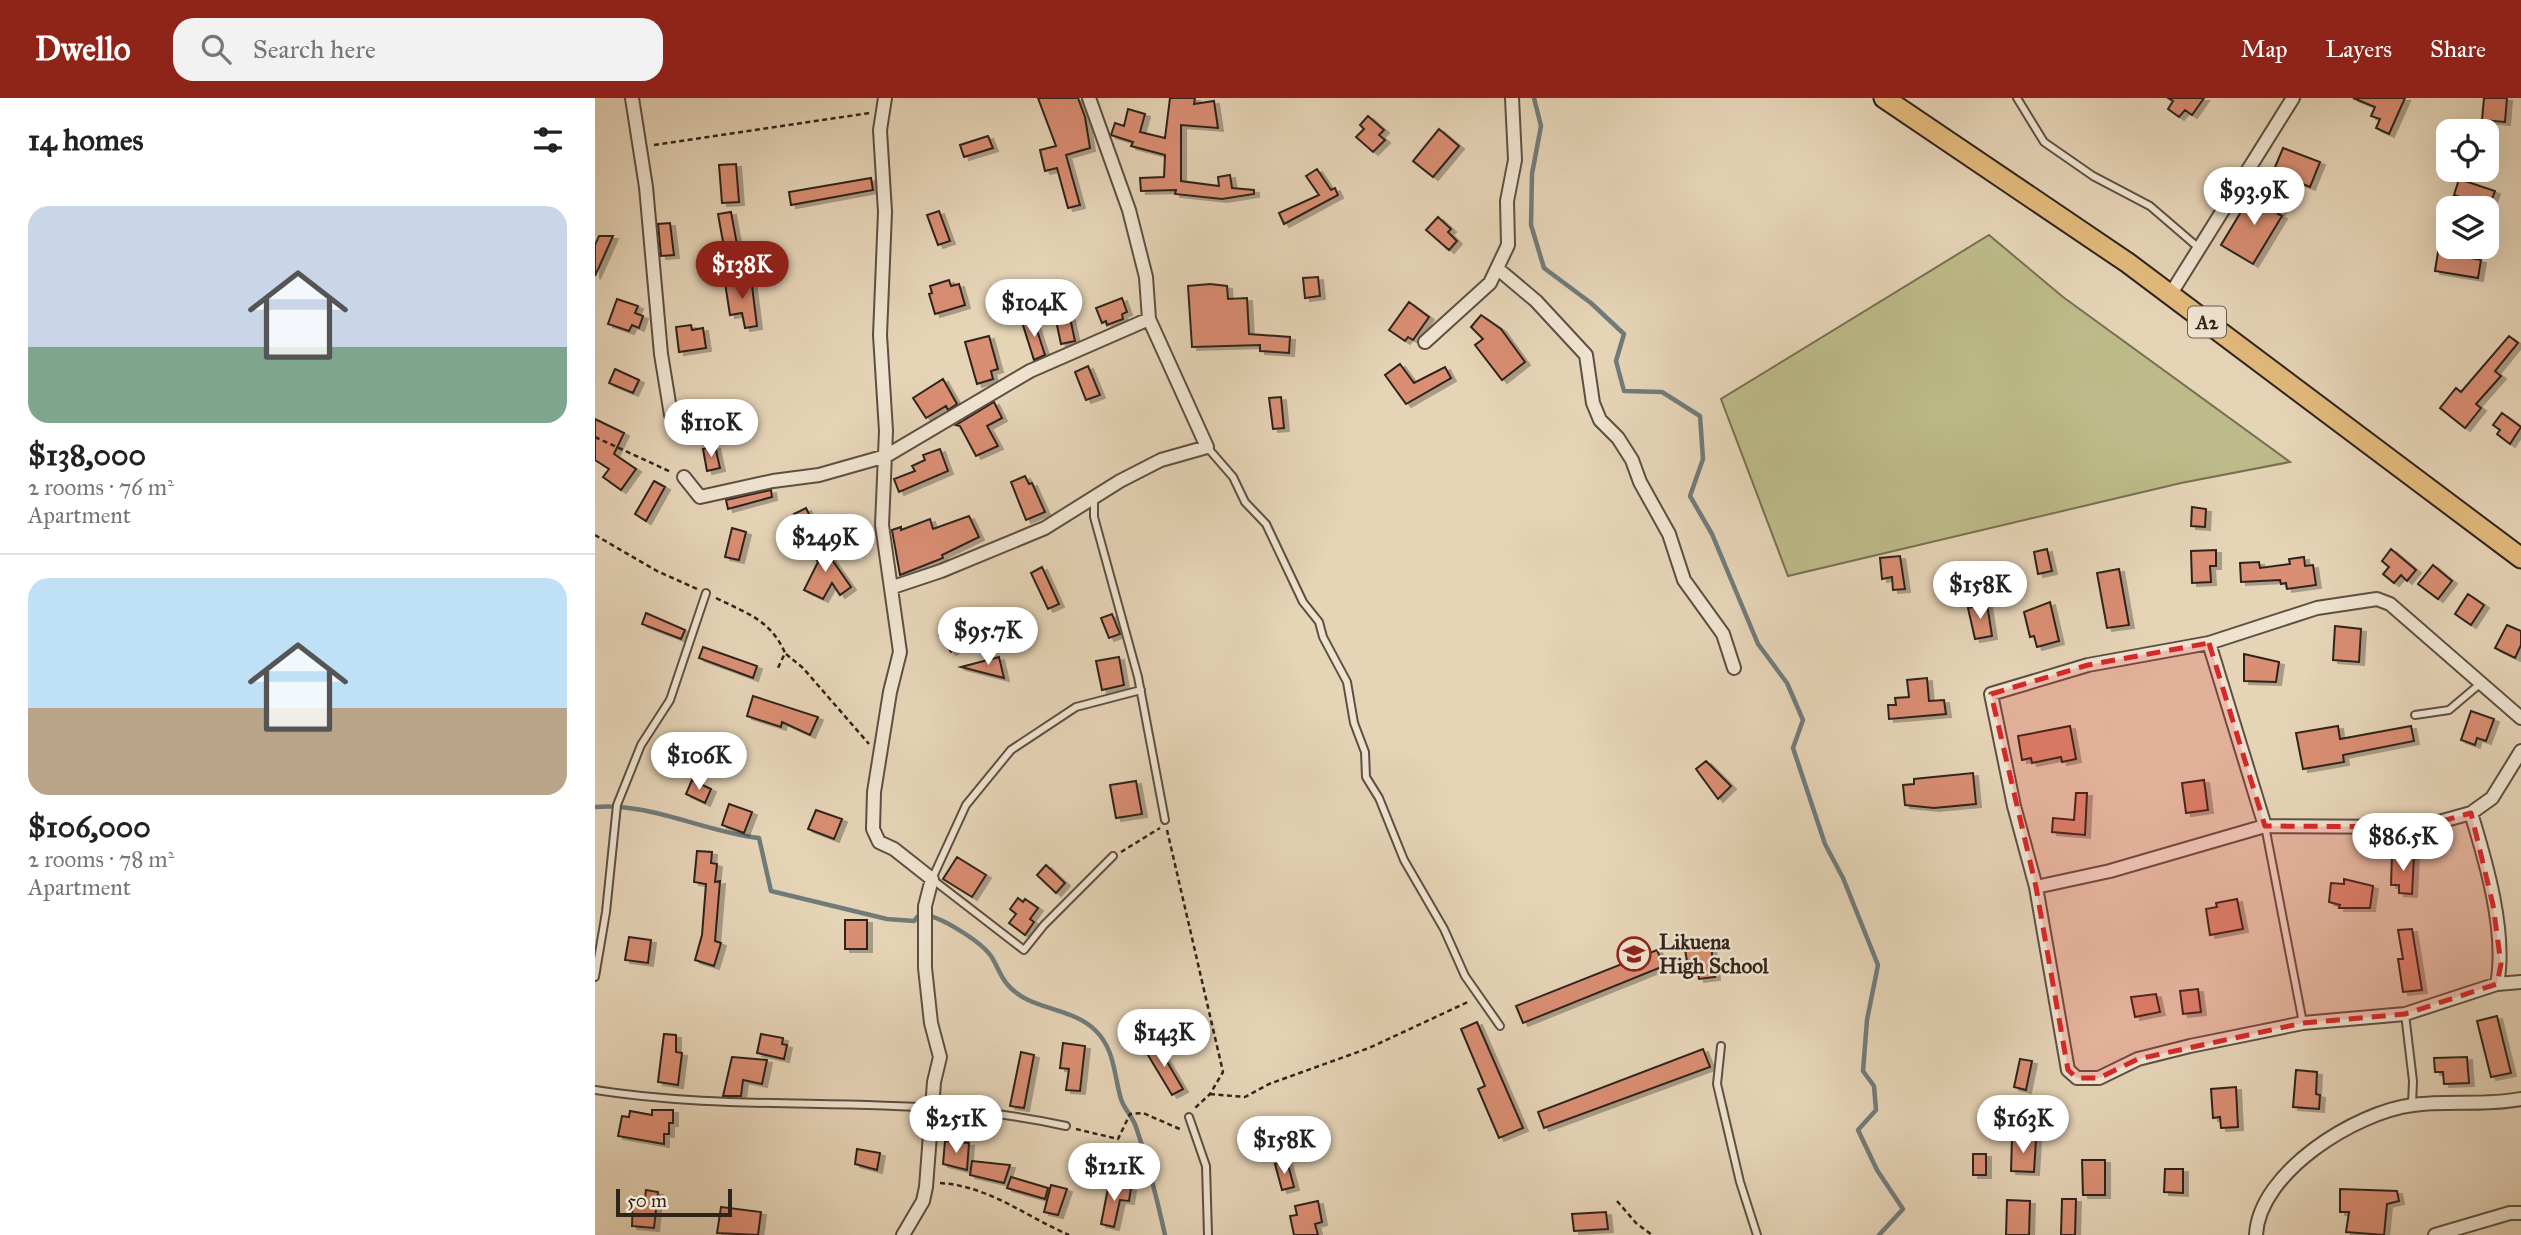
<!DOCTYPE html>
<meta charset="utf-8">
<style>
body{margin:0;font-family:"IM FELL Great Primer",serif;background:#f2f2f2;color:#222;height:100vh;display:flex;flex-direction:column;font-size:26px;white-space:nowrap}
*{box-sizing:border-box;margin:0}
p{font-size:23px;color:#767676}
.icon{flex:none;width:38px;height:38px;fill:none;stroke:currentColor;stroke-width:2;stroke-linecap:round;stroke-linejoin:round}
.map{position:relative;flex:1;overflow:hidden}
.sheet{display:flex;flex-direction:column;background:#fff;width:595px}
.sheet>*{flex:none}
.controls{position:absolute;left:1841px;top:21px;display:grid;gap:14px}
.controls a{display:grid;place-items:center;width:63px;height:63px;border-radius:14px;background:#fff;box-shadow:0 7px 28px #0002;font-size:35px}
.scale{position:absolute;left:21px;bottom:18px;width:116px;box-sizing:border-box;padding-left:7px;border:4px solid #2f241b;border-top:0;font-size:19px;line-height:24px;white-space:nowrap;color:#2f241b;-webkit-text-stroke:5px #efe3d0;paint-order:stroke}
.price{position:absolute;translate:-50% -60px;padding:0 16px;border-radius:24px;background:#fff;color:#222;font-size:23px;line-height:46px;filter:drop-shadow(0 2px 4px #0008)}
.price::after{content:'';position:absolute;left:50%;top:42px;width:21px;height:16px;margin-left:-10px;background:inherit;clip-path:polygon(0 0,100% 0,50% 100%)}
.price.current{background:#8f2418;color:#fff}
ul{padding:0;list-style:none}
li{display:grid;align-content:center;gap:14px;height:371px;padding:0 28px}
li+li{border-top:2px solid #e0e0e0}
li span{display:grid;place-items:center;height:217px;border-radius:21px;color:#555}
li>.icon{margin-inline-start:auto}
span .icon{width:126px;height:126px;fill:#fffc;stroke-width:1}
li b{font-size:30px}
h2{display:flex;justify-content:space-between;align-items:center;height:84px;padding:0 28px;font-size:30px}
header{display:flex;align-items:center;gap:42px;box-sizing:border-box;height:98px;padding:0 35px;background:#8f2418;color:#fff}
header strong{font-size:33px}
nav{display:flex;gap:38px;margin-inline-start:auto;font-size:24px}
.search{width:490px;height:63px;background:#f2f2f2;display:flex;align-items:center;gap:18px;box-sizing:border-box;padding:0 24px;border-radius:21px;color:#767676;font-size:26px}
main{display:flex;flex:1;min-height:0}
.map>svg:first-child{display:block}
.green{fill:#bdbb89;stroke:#767052;stroke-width:2}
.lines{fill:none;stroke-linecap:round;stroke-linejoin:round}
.stream{stroke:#707b7a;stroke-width:4.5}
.building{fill:#da8e73;stroke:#2f241b;stroke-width:2;filter:url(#shadow)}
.lane-casing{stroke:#5d5042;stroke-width:10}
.street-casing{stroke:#5d5042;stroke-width:16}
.primary-casing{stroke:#2f241b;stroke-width:23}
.path{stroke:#2f241b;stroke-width:2.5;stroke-dasharray:5 3.5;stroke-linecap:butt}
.lane{stroke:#efe3d0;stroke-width:6}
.street{stroke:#efe3d0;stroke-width:12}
.primary{stroke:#e3ba7c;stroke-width:19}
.marked{fill:#d62828;fill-opacity:0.2;stroke:#d62828;stroke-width:5;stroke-dasharray:14 9;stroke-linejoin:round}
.labels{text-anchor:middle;stroke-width:5;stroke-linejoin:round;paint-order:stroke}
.shield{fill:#efe3d0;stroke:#695d51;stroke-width:2}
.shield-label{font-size:19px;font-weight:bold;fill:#2f241b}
.poi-label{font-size:21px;font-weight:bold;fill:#2f241b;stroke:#efe3d0;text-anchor:start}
</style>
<header>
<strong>Dwello</strong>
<div class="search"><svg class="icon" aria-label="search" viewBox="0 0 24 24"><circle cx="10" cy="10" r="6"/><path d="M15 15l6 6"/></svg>Search here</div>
<nav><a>Map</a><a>Layers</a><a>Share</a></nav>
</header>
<main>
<section class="sheet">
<h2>14 homes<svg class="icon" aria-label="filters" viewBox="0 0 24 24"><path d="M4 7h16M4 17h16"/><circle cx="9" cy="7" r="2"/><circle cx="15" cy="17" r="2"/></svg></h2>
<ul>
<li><span style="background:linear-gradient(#c9d6e8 65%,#7fa58c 0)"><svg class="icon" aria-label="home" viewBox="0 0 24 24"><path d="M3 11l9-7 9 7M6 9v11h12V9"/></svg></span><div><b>$138,000</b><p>2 rooms · 76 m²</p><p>Apartment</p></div></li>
<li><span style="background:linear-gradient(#bfe0f5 60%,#b9a48a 0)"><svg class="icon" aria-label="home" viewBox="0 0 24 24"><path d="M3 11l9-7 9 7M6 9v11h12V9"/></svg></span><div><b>$106,000</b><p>2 rooms · 78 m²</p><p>Apartment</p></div></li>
</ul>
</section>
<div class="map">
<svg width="1926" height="1137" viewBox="0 0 1926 1137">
<defs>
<filter id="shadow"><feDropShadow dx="5" dy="3" stdDeviation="0" flood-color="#0004"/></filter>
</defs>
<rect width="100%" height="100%" fill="#e6d4b7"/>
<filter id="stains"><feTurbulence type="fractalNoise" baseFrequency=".00286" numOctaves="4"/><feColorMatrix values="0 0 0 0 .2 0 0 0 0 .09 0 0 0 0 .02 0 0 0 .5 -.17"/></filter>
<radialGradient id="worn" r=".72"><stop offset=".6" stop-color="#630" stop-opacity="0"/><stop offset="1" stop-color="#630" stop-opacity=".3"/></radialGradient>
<path class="green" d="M1394,137L1468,199L1695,364L1586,385L1193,478L1126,301Z"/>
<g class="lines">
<path class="stream" d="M939,0L946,28L937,76L936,127L949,170L996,205L1029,236L1021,263L1029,293L1067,294L1105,318L1108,361L1095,398L1117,436L1163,546L1192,585L1208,622L1198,650L1230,746L1248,780L1283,867L1272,922L1268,973L1279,988L1281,1012L1263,1032L1282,1072L1308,1111L1284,1137
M0,709C54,704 110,734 164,740L176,793L292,821L319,823L324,817C341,814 386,844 396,858C402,867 405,878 412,886C434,913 475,908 500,932C520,951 519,978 526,1001C529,1011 538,1019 541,1029C553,1064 562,1101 570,1137"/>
</g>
<path class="building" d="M443,0H483L490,19L495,50L471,57L485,107L473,110L462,70L450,73L445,52L461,48Z
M575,0H600L599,6L619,3L623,30L586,27V83L624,88L623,79L635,77L637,90L659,92V96L627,101L580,96L581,92L546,93L545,80L569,79L570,57L536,48L538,44L516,37L520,25L529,28L533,11L550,16L545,34L570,40Z
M1573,0H1609L1597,17L1590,12L1584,19L1573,11L1578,3Z
M1758,0H1810L1794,36L1781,30L1785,21L1776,18L1780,9Z
M1889,0H1912L1910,24L1887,22Z
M773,18L789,32L784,37L790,42L778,54L761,39L769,31L765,27Z
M844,31L864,48L838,79L818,63Z
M393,38L398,50L369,59L365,47Z
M1688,50L1725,64L1715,89L1678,74Z
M141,66L144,104L127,105L124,67Z
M722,71L736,92L740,90L743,97L689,126L684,115L724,97L711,78Z
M276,80L278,92L196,107L194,94Z
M1864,81L1900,93L1894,109L1859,97Z
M1679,94L1692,104L1683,116L1687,118L1658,166L1626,147L1655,99L1668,107Z
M344,113L355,143L343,147L332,117Z
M136,114L143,152L130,155L123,116Z
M843,119L856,131L853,134L862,143L854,152L831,132Z
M75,125L79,157L66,158L63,126Z
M4,138H18L0,178V147Z
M1843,154L1886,162L1883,180L1840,173Z
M723,179L725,198L710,200L708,180Z
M156,180L162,228L150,230L147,215L135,217L130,185Z
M354,182L356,188L364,186L370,207L340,216L334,196L337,195L335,188Z
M615,186L632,188L633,201L652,200L654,236L695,239L694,255L665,253V247L597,249L593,188Z
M527,200L532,214L527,216L528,221L512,227L511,223L507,225L501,210Z
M22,201L43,208L40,215L48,218L44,230L37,227L34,233L13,226Z
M471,201L480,243L466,246L457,204Z
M814,204L834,219L818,242L813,239L810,243L794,232Z
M886,217L906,231L930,264L907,282L880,247L888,241L876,229Z
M438,220L450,257L439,262L427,224Z
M96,227L97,232L108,230L111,250L84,254L81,229Z
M394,238L403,271L396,273L398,281L382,286L370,244Z
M1914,238L1923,245L1900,273L1906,278L1881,306L1886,310L1870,330L1845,310L1861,290L1866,294Z
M805,266L819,285L850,269L856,280L811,306L790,277Z
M493,268L505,297L491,302L480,274Z
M20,271L44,282L38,295L14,285Z
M348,281L362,306L353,312L351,308L331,320L318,300Z
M686,299L689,330L678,331L674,300Z
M399,304L407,320L392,328L403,348L381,358L365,328L361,327Z
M1907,315L1926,329L1915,346L1902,336L1905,332L1898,327Z
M0,321L29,335L19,356L41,371L26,392L8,379L14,371L0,362Z
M120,348L125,370L112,373L108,351Z
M345,351L353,373L304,394L299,381L320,373L317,368L330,362L328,357Z
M430,378L434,386L437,385L450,414L431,422L416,384Z
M59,383L70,389L51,423L40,416Z
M176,392L177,399L133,411L131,402Z
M1597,409L1611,411L1610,429L1596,428Z
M211,410L220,428L209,434L199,416Z
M374,418L384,439L347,457L348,460L305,477L297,432L306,429V432L335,421L338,431Z
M137,430L151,434L144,462L130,459Z
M224,443L256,489L245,497L237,485L228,501L209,492L223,464L213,450Z
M1452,451L1457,473L1443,476L1439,454Z
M1796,451L1821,472L1812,483L1806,477L1799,485L1788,476L1794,469L1787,463Z
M1621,452V468H1615L1616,484L1597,485L1596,453Z
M1305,458L1310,491L1298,492L1297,479L1287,481L1285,460Z
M1709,459L1710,468L1718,467L1721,487L1692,491L1691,485L1686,486L1685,482L1646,484L1645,465L1664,464L1665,470L1695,466L1694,461Z
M1838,467L1857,483L1843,501L1823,486Z
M447,469L464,506L453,511L436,475Z
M1524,471L1534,527L1512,530L1502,475Z
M1873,496L1889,507L1876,527L1860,516Z
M1455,504L1464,543L1442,549L1439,538L1435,539L1429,514Z
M1392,506L1397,538L1380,541L1373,510Z
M51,515L90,532L86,541L47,526Z
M517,516L525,536L514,540L506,520Z
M370,520L382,537L356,554L344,537Z
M1912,527L1926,533V547L1920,560L1900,550Z
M1740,528L1766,531L1764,564L1738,562Z
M108,549L162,568L158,580L104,560Z
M1649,556L1684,564L1681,584L1649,583Z
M404,559L409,580L366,569Z
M524,559L529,587L507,592L501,563Z
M1332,580L1334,603L1349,602L1351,616L1294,621L1293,607H1301L1300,600L1314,599L1312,582Z
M158,598L223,619L215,637L187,624L186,629L152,618Z
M1876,613L1899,621L1891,643L1882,640L1880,647L1866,642Z
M1475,628L1481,661L1467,664L1466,659L1437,665L1436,660L1427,662L1423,638Z
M1743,628L1745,641L1816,628L1819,643L1748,657L1749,664L1708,671L1701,635Z
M1111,663L1136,688L1123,701L1101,671Z
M1378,675L1381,706L1339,710L1310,707L1308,687L1319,686V681Z
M97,682L116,691L110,705L91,696Z
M1609,682L1613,712L1591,715L1587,685Z
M541,683L547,716L521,720L515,687Z
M1481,695H1492L1490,737L1457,734L1458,720L1479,722Z
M134,706L157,714L149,735L127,727Z
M221,712L247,721L239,741L213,731Z
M102,753L117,754L116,765L122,766L120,784L125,783L120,843L126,845L119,868L100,862L107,837L111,786L99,784Z
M1797,757L1819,758L1817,796L1804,795V787H1796Z
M362,759L391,777L377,799L348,781Z
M451,767L470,785L461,795L442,777Z
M1749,781L1778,788L1775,810H1744L1745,807L1734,804L1736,785L1749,786Z
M423,800L428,804L430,801L443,810L435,821L439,824L430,837L414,825L421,816L415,811Z
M1642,801L1648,831L1615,837L1611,811L1622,809L1621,805Z
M250,822H272V851H250Z
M1817,831L1827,892L1808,894L1803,861H1808L1803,832Z
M34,839L56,842L53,865L30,862Z
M1116,848L1120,879L1104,881L1102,869L1093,870L1090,851Z
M1062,852L1069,868L928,925L921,908Z
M1603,891L1606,914L1588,916L1585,893Z
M1561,896L1565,914L1540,919L1536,899Z
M1902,918L1916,975L1896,979L1882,923Z
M882,924L928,1030L904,1040L883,991L890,988L866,931Z
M69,936L81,937V954L87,955L83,987L63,984Z
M166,936L188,940L187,946L192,947L189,961L162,955Z
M468,945L490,948L485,993L471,992L474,971L465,970Z
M561,945L588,991L577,997L550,952Z
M1108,951L1115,969L949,1030L943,1014Z
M426,954L439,957L429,1010L415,1008Z
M137,959L172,962L167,986L148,982L146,998H128Z
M1872,959L1874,985L1849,986L1848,974H1840L1839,960Z
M1425,961L1437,963L1431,992L1419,989Z
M1701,972L1722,974L1721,996L1725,997L1724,1011L1698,1009Z
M1641,989L1643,1029L1626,1030L1625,1019L1618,1020L1616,991Z
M57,1012H78V1025H74V1036H69V1046L23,1038L27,1018L34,1019L35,1013L57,1017Z
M1417,1040L1441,1041L1439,1074L1416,1073Z
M350,1043L374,1045L372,1072L348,1066Z
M262,1051L285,1055L282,1072L260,1066Z
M1378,1056H1391V1077H1378Z
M1487,1062H1510V1097H1488Z
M377,1063L415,1067L409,1085L375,1077Z
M692,1063L699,1089L687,1092L680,1066Z
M1570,1071H1588V1095L1569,1094Z
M416,1079L453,1090L450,1101L412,1090Z
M514,1085L536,1090L534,1103L525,1102L519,1129L506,1126Z
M456,1087L472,1091L463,1117L449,1114Z
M1745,1091L1802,1093L1804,1103L1792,1106L1789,1137L1751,1134L1754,1114H1745Z
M51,1092L63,1094L59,1130L37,1128L38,1099L50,1100Z
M1467,1101H1481L1480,1137H1466Z
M1412,1102L1435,1103L1434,1137H1411Z
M723,1103L727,1124L720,1126L723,1137H699L695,1118L702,1117L700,1108Z
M126,1109L166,1114L163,1137L122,1135Z
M1011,1114L1013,1131L979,1133L977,1116Z"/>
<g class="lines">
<defs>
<path id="lane" d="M1422,0L1449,44L1498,78L1555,108L1605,151
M612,349L638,379L650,404L671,426L708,504L724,524L728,539L752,584L759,625L770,654L771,679L784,700L809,762L849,831L870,878L905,928
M499,400V419L543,579L570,722
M1820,617L1854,612L1886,585
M1670,728L1708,925
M518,758L449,827L429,852L337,781L371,707L416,652L481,609L546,592
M0,879L11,814L22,707L46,647L75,602L111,495
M1810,916L1818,983L1817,1007
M1126,948L1122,986L1145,1084L1162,1137
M0,992C156,1017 316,993 471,1028
M594,1019L611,1068L613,1137"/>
<path id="street" d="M37,0L51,89L66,256L76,317
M290,0L285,32L290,114L285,237L291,333L287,427L305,554L295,594L279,694L278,731L284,744L299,751L337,781L330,808V870L336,925L345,959L339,984L331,1089L328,1103L308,1137
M903,171L941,203L991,257L998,305L1005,322L1023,340L1037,362L1045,384L1074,436L1089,482L1128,536L1139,570
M1575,197L1698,0
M830,244L895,185L913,147L912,103L920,62L917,0
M89,379L105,399L178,383L224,377L291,358L435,273L554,221
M298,489L346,473L450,430L525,383L566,362L612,349L554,221L551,179L534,112L494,0
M1614,545L1670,728
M1926,620L1795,506L1782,501L1722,510L1614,545L1493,567L1396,596L1419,708L1441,789L1473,972L1482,980H1504L1543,961L1595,948L1708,925L1810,916L1902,886L1926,884
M1876,715C1891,764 1912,835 1902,886
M1441,789L1515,773L1670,728L1826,729L1876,715L1897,700L1926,653
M1661,1137C1664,1074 1761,1014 1818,1007C1854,1002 1890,1008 1926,1001
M1840,1137L1915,1115H1926"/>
<path id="primary" d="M1289,0L1533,165L1926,460"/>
</defs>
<use href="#lane" class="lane-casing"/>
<use href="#street" class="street-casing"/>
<use href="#primary" class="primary-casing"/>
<path class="path" d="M59,47L275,15
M0,339L76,374
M0,437L62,473L102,491
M121,500C151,515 176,522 190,555L182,572
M191,556L208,570L274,646
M572,732L628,974L615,996L600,1010
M526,754L565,730
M615,996L650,999L674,986L774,950L875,903
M481,1031L523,1041L535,1016L548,1015L587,1032
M345,1085C394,1088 430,1118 474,1137
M1022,1103L1041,1125L1057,1137"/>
<use href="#lane" class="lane"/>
<use href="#street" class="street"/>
<use href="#primary" class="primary"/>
</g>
<path class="marked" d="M1614,545L1670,728L1826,729L1876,715L1898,807L1906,866L1902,886L1810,916L1708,925L1543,961L1504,980H1482L1473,972L1441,789L1396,596L1493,567Z"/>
<defs>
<symbol id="school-ring" viewBox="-11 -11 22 22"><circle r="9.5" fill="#efe3d0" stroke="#8f2418" stroke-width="1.5"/><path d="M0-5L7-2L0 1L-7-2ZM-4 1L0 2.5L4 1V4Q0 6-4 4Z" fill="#8f2418"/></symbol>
</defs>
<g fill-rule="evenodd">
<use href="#school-ring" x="1020" y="837" width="38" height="38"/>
</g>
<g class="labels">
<rect class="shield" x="1593" y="208.5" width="38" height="31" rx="5"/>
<g class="shield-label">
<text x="1612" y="231">A2</text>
</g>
<g class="poi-label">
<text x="1064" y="851">Likuena<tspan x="1064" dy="24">High School</tspan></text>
</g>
</g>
<rect width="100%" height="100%" filter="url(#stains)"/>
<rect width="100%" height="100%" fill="url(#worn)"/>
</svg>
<div class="controls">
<a><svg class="icon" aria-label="locate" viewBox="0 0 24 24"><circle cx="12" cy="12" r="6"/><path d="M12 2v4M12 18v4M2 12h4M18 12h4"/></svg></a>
<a><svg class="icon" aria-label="layers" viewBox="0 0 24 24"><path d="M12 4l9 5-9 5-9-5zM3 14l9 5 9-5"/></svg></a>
</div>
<div class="scale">50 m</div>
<b class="price" style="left:1659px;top:129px">$93.9K</b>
<b class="price current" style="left:147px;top:203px">$138K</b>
<b class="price" style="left:439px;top:241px">$104K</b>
<b class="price" style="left:116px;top:361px">$110K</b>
<b class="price" style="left:230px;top:476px">$249K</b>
<b class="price" style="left:1385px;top:523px">$158K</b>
<b class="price" style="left:393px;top:569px">$95.7K</b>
<b class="price" style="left:104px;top:694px">$106K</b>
<b class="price" style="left:1808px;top:775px">$86.5K</b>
<b class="price" style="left:569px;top:971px">$143K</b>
<b class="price" style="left:361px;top:1057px">$251K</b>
<b class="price" style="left:1428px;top:1057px">$163K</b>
<b class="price" style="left:689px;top:1078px">$158K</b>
<b class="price" style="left:519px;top:1105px">$121K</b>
</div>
</main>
